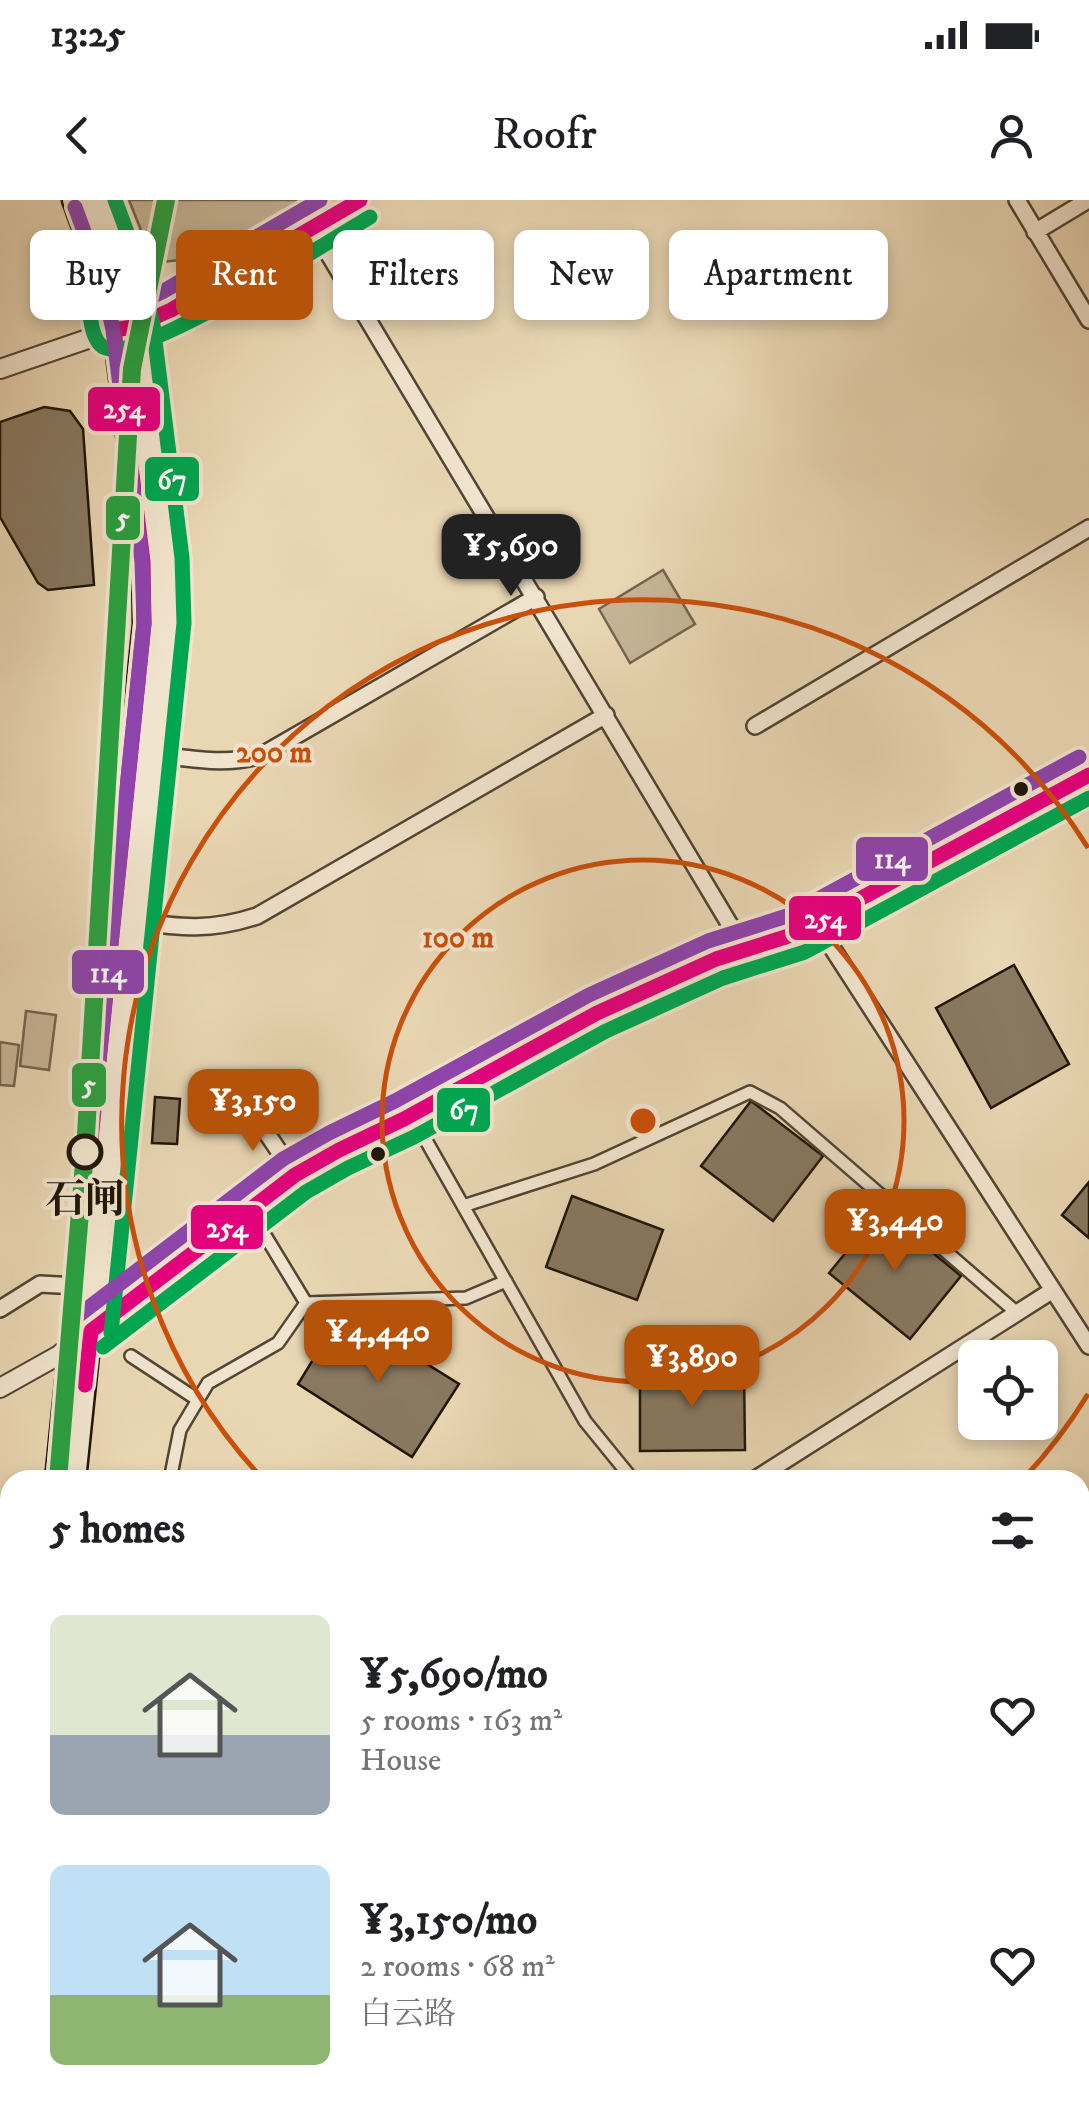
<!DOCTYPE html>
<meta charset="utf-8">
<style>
body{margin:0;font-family:"IM FELL DW Pica","Noto Serif SC",serif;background:#f2f2f2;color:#202124;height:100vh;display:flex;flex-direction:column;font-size:38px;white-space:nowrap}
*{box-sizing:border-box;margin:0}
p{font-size:32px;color:#757577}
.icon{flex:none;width:55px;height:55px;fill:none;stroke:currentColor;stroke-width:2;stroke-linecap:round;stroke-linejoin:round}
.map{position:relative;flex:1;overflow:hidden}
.drawer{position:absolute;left:0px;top:1270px;width:1090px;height:642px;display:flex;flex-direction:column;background:#fff;border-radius:30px 30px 0 0;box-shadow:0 5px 15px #0003}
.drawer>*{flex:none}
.banner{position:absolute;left:30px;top:30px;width:1030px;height:90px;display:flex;gap:20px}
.buttons{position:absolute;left:958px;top:1140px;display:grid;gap:20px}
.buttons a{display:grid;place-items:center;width:100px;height:100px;border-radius:15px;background:#fff;box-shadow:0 5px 15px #0003;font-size:50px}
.price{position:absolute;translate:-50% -85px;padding:0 22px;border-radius:20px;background:#b45309;color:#fff;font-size:32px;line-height:65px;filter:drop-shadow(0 2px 5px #0008)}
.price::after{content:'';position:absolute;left:50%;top:60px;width:30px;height:22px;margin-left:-15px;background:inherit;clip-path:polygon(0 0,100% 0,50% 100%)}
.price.on{background:#222;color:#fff}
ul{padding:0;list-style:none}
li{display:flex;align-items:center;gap:30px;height:250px;padding:0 50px}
li span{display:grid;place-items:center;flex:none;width:280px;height:200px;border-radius:15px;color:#555}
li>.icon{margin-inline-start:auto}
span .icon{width:120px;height:120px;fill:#fffc;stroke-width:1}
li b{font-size:42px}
h2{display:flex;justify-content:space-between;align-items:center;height:120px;padding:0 50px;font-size:42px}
.chip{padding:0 35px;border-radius:15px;background:#fff;box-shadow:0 5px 15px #0003;font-size:35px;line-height:90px}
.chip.on{background:#b45309;color:#fff}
.status{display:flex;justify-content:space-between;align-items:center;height:70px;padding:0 50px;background:#fff;direction:ltr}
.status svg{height:28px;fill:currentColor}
header{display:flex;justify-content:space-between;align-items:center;height:130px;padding:0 50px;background:#fff;font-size:45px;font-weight:600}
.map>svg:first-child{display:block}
.green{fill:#c6b596;stroke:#72654f;stroke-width:2.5}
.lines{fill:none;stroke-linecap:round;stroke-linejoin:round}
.stream{stroke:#6e614c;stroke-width:5}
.building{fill:#887961;stroke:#1e1508;stroke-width:2.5}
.pedestrian-casing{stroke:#514533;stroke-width:16}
.minor-casing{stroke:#514533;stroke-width:20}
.tertiary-casing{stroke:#514533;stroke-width:22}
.secondary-casing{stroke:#1e1508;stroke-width:25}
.primary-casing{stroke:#1e1508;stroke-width:28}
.trunk-casing{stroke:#1e1508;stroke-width:30}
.pedestrian{stroke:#f1e4ce;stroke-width:11}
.minor{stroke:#f1e4ce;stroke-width:15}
.tertiary{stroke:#f1e4ce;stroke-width:18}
.secondary{stroke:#f1e4ce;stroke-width:20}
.primary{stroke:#e9d6b3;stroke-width:22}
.trunk{stroke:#e9d6b3;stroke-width:25}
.trunk-bridge-casing{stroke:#1e1508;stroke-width:30;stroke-linecap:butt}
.trunk-bridge{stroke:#e9d6b3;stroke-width:25}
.bus-1-casing{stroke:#f1e4ce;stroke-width:22}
.bus-2-casing{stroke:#f1e4ce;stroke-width:22}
.bus-3-casing{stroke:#f1e4ce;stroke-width:22}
.bus-1{stroke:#e5007d;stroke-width:15}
.bus-2{stroke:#00a651;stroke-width:15}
.bus-3{stroke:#8e44ad;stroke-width:15}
.metro-1-casing{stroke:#f1e4ce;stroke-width:25}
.metro-1{stroke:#29a141;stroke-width:18}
.ring{fill:none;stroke:#ca4f0b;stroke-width:5}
.bus-dot{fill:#1e1508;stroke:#f1e4ce;stroke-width:4}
.stop-dot{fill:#f1e4ce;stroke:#1e1508;stroke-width:5}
.labels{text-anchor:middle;stroke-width:8;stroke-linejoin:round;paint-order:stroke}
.stop-label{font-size:40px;font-weight:bold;fill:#1e1508;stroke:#f1e4ce}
.centre{fill:#ca4f0b;stroke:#f1e4ce;stroke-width:5}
.ring-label{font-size:30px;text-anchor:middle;font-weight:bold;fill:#ca4f0b;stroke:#f1e4ce;stroke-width:8;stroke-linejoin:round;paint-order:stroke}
.line-badge{stroke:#f1e4ce;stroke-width:4}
.badge-label{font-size:28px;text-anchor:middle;font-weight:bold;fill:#fff}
</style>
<div class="status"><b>13:25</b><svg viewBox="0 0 49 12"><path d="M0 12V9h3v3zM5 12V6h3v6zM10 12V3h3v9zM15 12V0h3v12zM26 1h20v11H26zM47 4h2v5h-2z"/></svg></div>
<header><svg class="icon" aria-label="back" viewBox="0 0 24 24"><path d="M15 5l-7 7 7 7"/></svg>Roofr<svg class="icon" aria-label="person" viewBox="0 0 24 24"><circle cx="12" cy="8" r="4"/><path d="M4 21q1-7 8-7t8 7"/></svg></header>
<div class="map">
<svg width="1089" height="1912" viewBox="0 0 1089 1912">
<rect width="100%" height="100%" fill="#e9d6b3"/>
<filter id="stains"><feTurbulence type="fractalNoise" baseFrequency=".002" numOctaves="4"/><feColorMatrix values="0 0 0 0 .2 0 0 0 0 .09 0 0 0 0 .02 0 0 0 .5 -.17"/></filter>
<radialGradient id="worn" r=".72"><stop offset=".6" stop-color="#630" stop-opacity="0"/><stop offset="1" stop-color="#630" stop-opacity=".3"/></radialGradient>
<path class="green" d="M129,0H302L206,57L154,63Z
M663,370L695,424L630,463L599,409Z
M26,811L56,815L49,870L20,866Z
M0,842L19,845L14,886L0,885Z
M1089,1769V1891L1080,1898V1772Z
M728,1902L1074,1903L1063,1912H703Z"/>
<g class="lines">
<path class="stream" d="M1080,1869L1089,1866
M1019,1912L1032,1902"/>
</g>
<path class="building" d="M44,207L70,211L83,229L94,385L48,390L38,383L0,317V222Z
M1014,765L1069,864L991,908L936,808Z
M155,897L180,899L177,944L152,943Z
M751,901L823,956L773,1021L701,966Z
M1089,982V1038L1062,1015Z
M572,996L663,1030L637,1100L546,1067Z
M881,1010L961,1076L910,1139L829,1073Z
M353,1118L459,1184L412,1257L298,1184L336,1122Z
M640,1169H744L745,1250L640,1251Z
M1089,1446V1509L1080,1512V1449Z
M763,1902L774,1912H750Z"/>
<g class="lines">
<defs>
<path id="pedestrian" d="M411,914L585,1221L633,1280
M463,1006L594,964L750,892L780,908L1017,1113
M249,1009L306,1103
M131,1156L198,1200
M170,1280L180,1230L208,1183L278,1143L306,1103L466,1098L506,1081"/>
<path id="minor" d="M1017,0L1089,120
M313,28L745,750
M1035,32L1088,0
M127,128L171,110L360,0
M755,526L1089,328
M152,554C190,558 227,567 264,554L536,397
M135,721C182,728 211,731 257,716L606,515
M816,723L1089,1146
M249,907L295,975
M0,1109L40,1084L77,1086
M754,1280L1053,1090
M1080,1583L1089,1580"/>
<path id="tertiary" d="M0,169L114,130
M0,1188L59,1155L295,975L339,950L404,919L597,813L716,759L795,734L1089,575
M0,1889H10
M583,1912L598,1902"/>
<path id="secondary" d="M56,1280L144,424L143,362L114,130L102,79L73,0
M75,1280L164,424L162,360L133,127L121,74L94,0
M221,1902L228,1912"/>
<path id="primary" d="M1080,1632L1089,1629
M0,1908L72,1909L186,1902"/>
<path id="trunk" d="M1080,1607L1089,1604
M1080,1670L1089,1667
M1080,1711L1089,1708
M1080,1744L1089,1741
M0,1874L10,1873
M305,1912L355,1902
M495,1912L525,1902
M618,1912L644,1902"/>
</defs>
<use href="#pedestrian" class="pedestrian-casing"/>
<use href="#minor" class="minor-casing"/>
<use href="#tertiary" class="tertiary-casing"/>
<use href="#secondary" class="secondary-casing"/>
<use href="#primary" class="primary-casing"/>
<use href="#trunk" class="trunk-casing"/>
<use href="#pedestrian" class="pedestrian"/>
<use href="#minor" class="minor"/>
<use href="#tertiary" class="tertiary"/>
<use href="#secondary" class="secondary"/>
<use href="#primary" class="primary"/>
<use href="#trunk" class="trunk"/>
<defs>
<path id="trunk-bridge" d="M327,1902L345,1912"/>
</defs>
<use href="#trunk-bridge" class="trunk-bridge-casing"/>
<use href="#trunk-bridge" class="trunk-bridge"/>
<defs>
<path id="bus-1" d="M85,1185L91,1131L295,975L339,950L404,919L597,813L716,759L795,734L1089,575
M56,1280L144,424L143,362L114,130L133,127L171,110L360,0"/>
<path id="bus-2" d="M88,105C91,117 91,139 103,147C135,167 332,39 370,17
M111,1133L184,423L182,358L153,125L140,67L115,0
M103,1147L306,992L348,968L414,937L606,831L723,778L805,752L1089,598"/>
<path id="bus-3" d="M126,95L129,107L162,92L320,0
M79,1115L283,959L329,933L395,901L589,795L708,741L787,716L1079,557
M71,1129L144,423L142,362L113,130L102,80L75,7"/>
</defs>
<use href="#bus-1" class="bus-1-casing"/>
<use href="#bus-2" class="bus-2-casing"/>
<use href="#bus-3" class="bus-3-casing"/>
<use href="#bus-1" class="bus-1"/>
<use href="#bus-2" class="bus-2"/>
<use href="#bus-3" class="bus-3"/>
<defs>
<path id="metro-1" d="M58,1280L85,951L132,169L166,0"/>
</defs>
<use href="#metro-1" class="metro-1-casing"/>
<use href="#metro-1" class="metro-1"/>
</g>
<g class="ring">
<circle cx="643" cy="921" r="261"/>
<path d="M1088 1194A522 522 0 0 1 1025 1277M261 1277A522 522 0 1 1 1088 648"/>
</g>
<g class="bus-dot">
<circle cx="1021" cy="589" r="9"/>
<circle cx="378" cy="954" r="9"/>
</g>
<circle class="stop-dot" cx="85" cy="952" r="16"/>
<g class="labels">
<g class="stop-label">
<text x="85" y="1012">石闸</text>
</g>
</g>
<circle cx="643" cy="921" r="15" class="centre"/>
<g class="ring-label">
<text x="274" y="562">200 m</text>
<text x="458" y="747">100 m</text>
</g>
<g class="line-badge">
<rect x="86" y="185" width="76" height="48" rx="10" fill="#e5007d"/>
<rect x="143" y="255" width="58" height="48" rx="10" fill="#00a651"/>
<rect x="104" y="294" width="38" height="48" rx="10" fill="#29a141"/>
<rect x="854" y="635" width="76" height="48" rx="10" fill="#8e44ad"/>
<rect x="787" y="694" width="76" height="48" rx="10" fill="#e5007d"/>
<rect x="70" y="748" width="76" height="48" rx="10" fill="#8e44ad"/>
<rect x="70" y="861" width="38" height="48" rx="10" fill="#29a141"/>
<rect x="435" y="886" width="57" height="48" rx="10" fill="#00a651"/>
<rect x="189" y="1003" width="76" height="48" rx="10" fill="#e5007d"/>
</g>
<g class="badge-label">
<text x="124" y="218">254</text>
<text x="172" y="289">67</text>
<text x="123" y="327">5</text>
<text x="892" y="668">114</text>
<text x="825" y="728">254</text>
<text x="108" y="782">114</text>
<text x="89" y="894">5</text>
<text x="464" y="919">67</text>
<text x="227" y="1037">254</text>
</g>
<rect width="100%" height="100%" filter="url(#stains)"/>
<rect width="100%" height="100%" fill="url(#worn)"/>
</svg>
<div class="buttons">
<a><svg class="icon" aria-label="locate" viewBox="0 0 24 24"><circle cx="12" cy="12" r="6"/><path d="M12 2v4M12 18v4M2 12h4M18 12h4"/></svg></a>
</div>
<b class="price on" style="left:511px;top:399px">¥5,690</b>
<b class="price" style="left:253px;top:954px">¥3,150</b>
<b class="price" style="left:895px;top:1074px">¥3,440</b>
<b class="price" style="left:378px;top:1185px">¥4,440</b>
<b class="price" style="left:692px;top:1210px">¥3,890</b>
<div class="banner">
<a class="chip">Buy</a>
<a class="chip on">Rent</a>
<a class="chip">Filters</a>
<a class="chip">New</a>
<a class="chip">Apartment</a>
</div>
<section class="drawer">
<h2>5 homes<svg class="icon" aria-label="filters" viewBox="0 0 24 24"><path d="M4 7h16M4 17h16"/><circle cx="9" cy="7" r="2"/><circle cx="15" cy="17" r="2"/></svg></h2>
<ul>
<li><span style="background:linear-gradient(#dfe7d0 60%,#9aa5b1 0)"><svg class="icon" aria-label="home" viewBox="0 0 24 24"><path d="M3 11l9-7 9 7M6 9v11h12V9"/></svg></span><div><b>¥5,690/mo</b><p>5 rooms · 163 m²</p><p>House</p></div><svg class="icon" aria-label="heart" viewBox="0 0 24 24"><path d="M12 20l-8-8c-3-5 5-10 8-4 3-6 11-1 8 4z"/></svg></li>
<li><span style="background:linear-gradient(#bfe0f5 65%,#8fb573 0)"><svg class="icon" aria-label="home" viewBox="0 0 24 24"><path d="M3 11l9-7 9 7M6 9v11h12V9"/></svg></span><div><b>¥3,150/mo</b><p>2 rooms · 68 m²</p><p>白云路</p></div><svg class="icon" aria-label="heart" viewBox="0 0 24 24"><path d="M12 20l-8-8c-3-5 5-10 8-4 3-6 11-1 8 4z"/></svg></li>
</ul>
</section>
</div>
